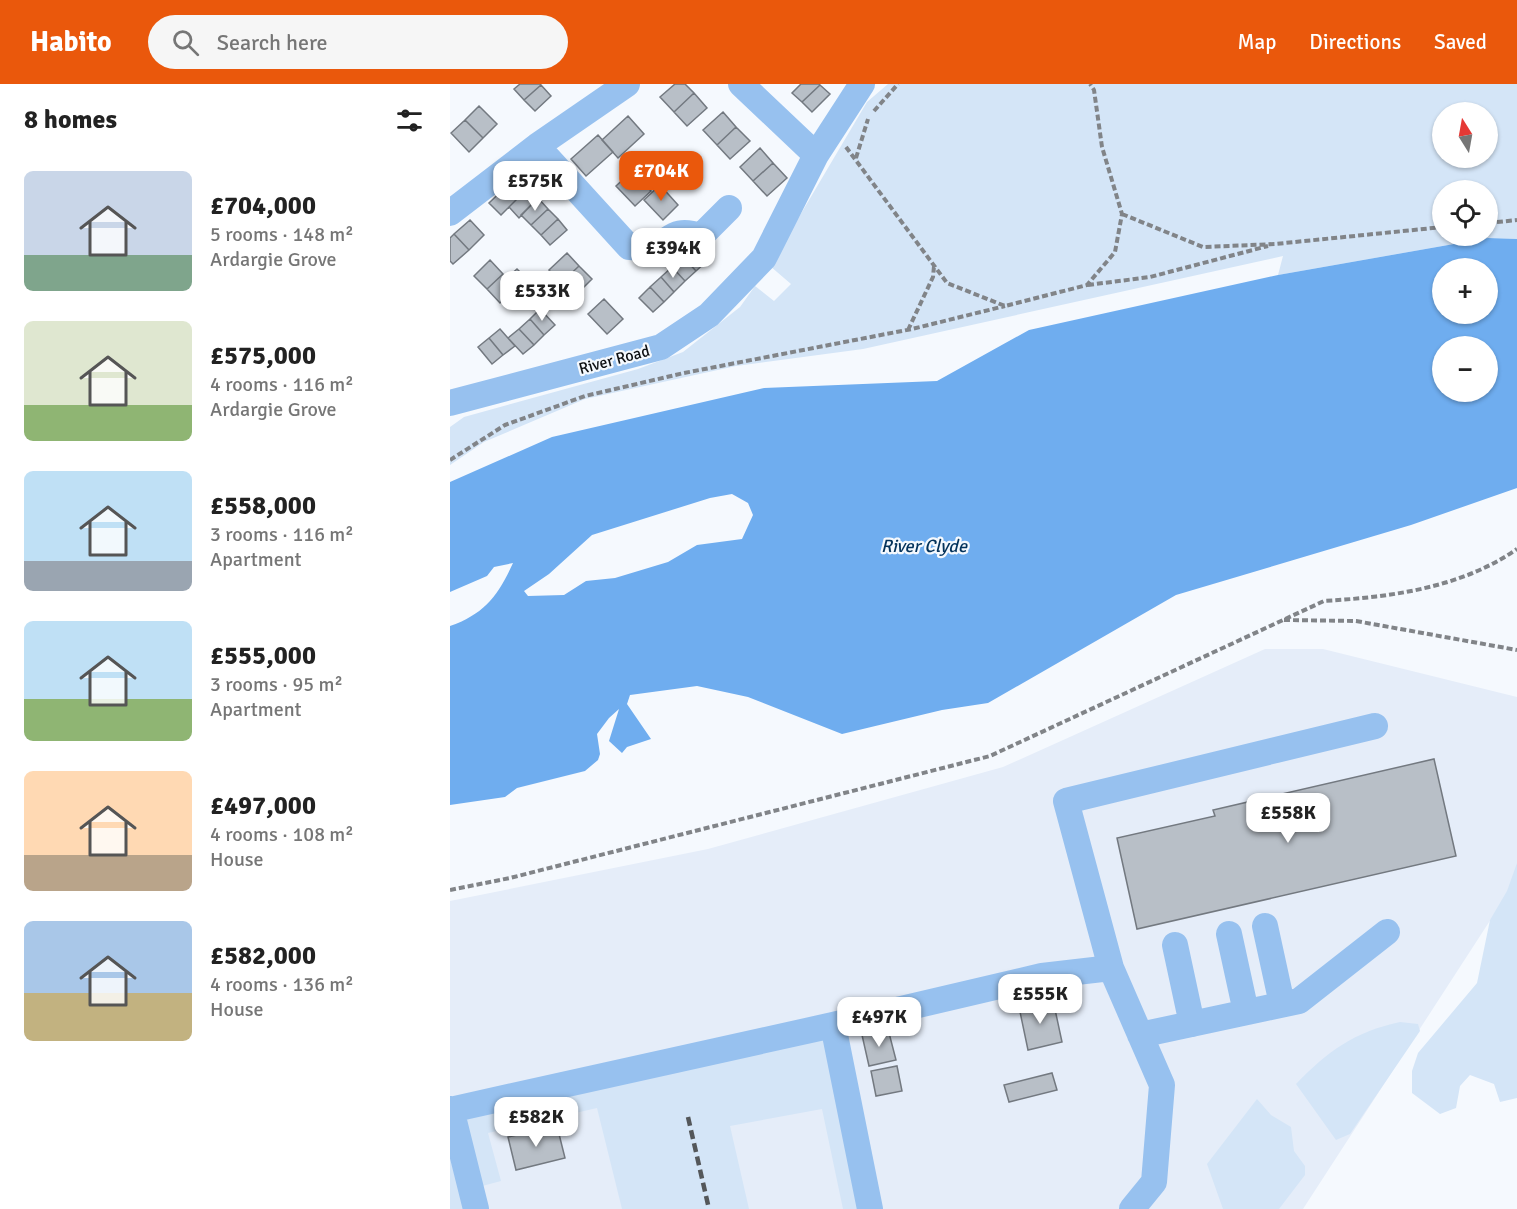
<!DOCTYPE html>
<meta charset="utf-8">
<style>
body{margin:0;font-family:Signika,sans-serif;background:#f6f6f6;color:#222;height:100vh;display:flex;flex-direction:column;font-size:22px;white-space:nowrap}
*{box-sizing:border-box;margin:0}
p{font-size:20px;color:#767676}
.icon{flex:none;width:33px;height:33px;fill:none;stroke:currentColor;stroke-width:2;stroke-linecap:round;stroke-linejoin:round}
.map{position:relative;flex:1;overflow:hidden}
.side{display:flex;flex-direction:column;background:#fff;width:450px}
.side>*{flex:none}
.needle{width:39px;rotate:349deg}
.controls{position:absolute;left:982px;top:18px;display:grid;gap:12px}
.controls a{display:grid;place-items:center;width:66px;height:66px;border-radius:50%;background:#fff;box-shadow:0 2px 4px #0004;font-size:30px}
.price{position:absolute;translate:-50% -51px;padding:0 14px;border-radius:12px;background:#fff;color:#222;font-size:20px;line-height:39px;filter:drop-shadow(0 2px 3px #0008)}
.price::after{content:'';position:absolute;left:50%;top:36px;width:18px;height:14px;margin-left:-9px;background:inherit;clip-path:polygon(0 0,100% 0,50% 100%)}
.price.on{background:#ea580c;color:#fff}
ul{padding:0;list-style:none}
li{display:flex;align-items:center;gap:18px;height:150px;padding:0 24px}
li span{display:grid;place-items:center;flex:none;width:168px;height:120px;border-radius:9px;color:#555}
li>.icon{margin-inline-start:auto}
span .icon{width:72px;height:72px;fill:#fffc;stroke-width:1}
li b{font-size:26px}
h2{display:flex;justify-content:space-between;align-items:center;height:72px;padding:0 24px;font-size:26px}
header{display:flex;align-items:center;gap:36px;box-sizing:border-box;height:84px;padding:0 30px;background:#ea580c;color:#fff}
header strong{font-size:28px}
nav{display:flex;gap:33px;margin-inline-start:auto;font-size:21px}
.search{width:420px;height:54px;background:#f6f6f6;display:flex;align-items:center;gap:15px;box-sizing:border-box;padding:0 21px;border-radius:33px;color:#767676;font-size:22px}
main{display:flex;flex:1;min-height:0}
.map>svg:first-child{display:block}
.built{fill:#e5edf9}
.green{fill:#d4e5f7;fill-rule:evenodd}
.water{fill:#6fadef;fill-rule:evenodd}
.building{fill:#b8bfc7;stroke:#737980;stroke-width:1.5}
.lines{fill:none;stroke-linecap:round;stroke-linejoin:round}
.path{stroke:#818488;stroke-width:4;stroke-dasharray:6 3;stroke-linecap:butt}
.minor{stroke:#97c1ef;stroke-width:26}
.rail{stroke:#54575a;stroke-width:4.5;stroke-dasharray:9 4.5;stroke-linecap:butt}
.labels{text-anchor:middle;stroke-width:4.5;stroke-linejoin:round;paint-order:stroke}
.street-label{font-size:16px;fill:#0e1013;stroke:#f5f9fe}
.water-label{font-size:18px;font-style:italic;fill:#04335c;stroke:#f5f9fe}
</style>
<header>
<strong>Habito</strong>
<div class="search"><svg class="icon" aria-label="search" viewBox="0 0 24 24"><circle cx="10" cy="10" r="6"/><path d="M15 15l6 6"/></svg>Search here</div>
<nav><a>Map</a><a>Directions</a><a>Saved</a></nav>
</header>
<main>
<section class="side">
<h2>8 homes<svg class="icon" aria-label="filters" viewBox="0 0 24 24"><path d="M4 7h16M4 17h16"/><circle cx="9" cy="7" r="2"/><circle cx="15" cy="17" r="2"/></svg></h2>
<ul>
<li><span style="background:linear-gradient(#c9d6e8 70%,#7fa58c 0)"><svg class="icon" aria-label="home" viewBox="0 0 24 24"><path d="M3 11l9-7 9 7M6 9v11h12V9"/></svg></span><div><b>£704,000</b><p>5 rooms · 148 m²</p><p>Ardargie Grove</p></div></li>
<li><span style="background:linear-gradient(#dfe7d0 70%,#8fb573 0)"><svg class="icon" aria-label="home" viewBox="0 0 24 24"><path d="M3 11l9-7 9 7M6 9v11h12V9"/></svg></span><div><b>£575,000</b><p>4 rooms · 116 m²</p><p>Ardargie Grove</p></div></li>
<li><span style="background:linear-gradient(#bfe0f5 75%,#9aa5b1 0)"><svg class="icon" aria-label="home" viewBox="0 0 24 24"><path d="M3 11l9-7 9 7M6 9v11h12V9"/></svg></span><div><b>£558,000</b><p>3 rooms · 116 m²</p><p>Apartment</p></div></li>
<li><span style="background:linear-gradient(#bfe0f5 65%,#8fb573 0)"><svg class="icon" aria-label="home" viewBox="0 0 24 24"><path d="M3 11l9-7 9 7M6 9v11h12V9"/></svg></span><div><b>£555,000</b><p>3 rooms · 95 m²</p><p>Apartment</p></div></li>
<li><span style="background:linear-gradient(#ffd9b3 70%,#b9a48a 0)"><svg class="icon" aria-label="home" viewBox="0 0 24 24"><path d="M3 11l9-7 9 7M6 9v11h12V9"/></svg></span><div><b>£497,000</b><p>4 rooms · 108 m²</p><p>House</p></div></li>
<li><span style="background:linear-gradient(#a9c7e8 60%,#c2b280 0)"><svg class="icon" aria-label="home" viewBox="0 0 24 24"><path d="M3 11l9-7 9 7M6 9v11h12V9"/></svg></span><div><b>£582,000</b><p>4 rooms · 136 m²</p><p>House</p></div></li>
</ul>
</section>
<div class="map">
<svg width="1067" height="1125" viewBox="0 0 1067 1125">
<rect width="100%" height="100%" fill="#f5f9fe"/>
<path class="built" d="M815,565H873L1067,613V795L853,1125H0V817L258,765L553,683Z"/>
<path class="green" d="M438,0H1067V155L1038,154L828,191L833,172L413,265L286,282L135,315L34,358L0,381V343L14,333L188,285L233,268L290,223L305,202L324,217L341,200L320,182L417,18ZM993,28H1038V74H993ZM993,106H1038V152H993Z
M1067,779V1014L1050,1018L1044,1000L1020,991L1010,1002L1006,1024L990,1030L962,1009V987L968,969L1027,899L1040,836L1057,807Z
M950,938L968,940L970,947L900,1050L886,1056L846,1000C878,967 904,948 950,938Z
M383,941L420,1125H393L372,1025L280,1042L299,1125H172L147,1024L38,1049L51,1097L21,1105L26,1125H0V1026Z
M807,1015L821,1031L841,1043L844,1067L855,1082V1091L829,1125H773L757,1080Z"/>
<path class="water" d="M1038,154L1067,155V404L961,441L726,511L538,619L492,626L392,650L298,613L247,602L180,611L177,620L201,655L177,663L172,669L159,657L169,625L159,634L147,650L150,670L148,676L135,687L67,704L55,713L0,721V542C34,530 48,512 63,479L44,483L37,492L0,508V398L102,353L314,304L487,297L579,246L828,191ZM993,184H1038V230H993ZM993,262H1038V308H993ZM282,410L298,419L303,431L292,455L247,461L218,478L165,494L136,497L114,511L78,512L74,507L99,490L142,451L260,414Z"/>
<path class="building" d="M70,0H90L91,1L74,16L64,5Z
M225,0H235L244,9L224,28L210,13Z
M351,0H369L370,1L352,18L342,9Z
M91,1L101,12L85,27L74,16Z
M370,1L380,10L362,28L352,18Z
M244,9L257,24L237,42L224,28Z
M29,22L47,40L33,54L15,36Z
M273,28L286,43L267,61L253,46Z
M178,32L194,50L168,74L152,56Z
M15,36L33,54L19,68L1,49Z
M286,43L300,57L280,75L267,61Z
M148,51L163,68L136,92L121,75Z
M310,64L323,79L303,97L290,83Z
M323,79L337,94L317,112L303,97Z
M182,87L201,107L185,122L166,102Z
M64,95L75,107L51,131L39,119Z
M210,101L228,121L213,136L194,116Z
M75,107L85,117L69,134L59,123Z
M88,114L98,125L81,141L71,131Z
M98,125L108,135L91,151L81,141Z
M108,135L117,146L100,161L91,151Z
M20,136L34,151L19,166L4,150Z
M4,150L19,166L3,180L0,177V154Z
M243,163L257,177L246,187L233,173Z
M117,169L129,182L111,199L99,186Z
M233,173L246,187L235,197L222,183Z
M40,176L53,190L37,205L24,192Z
M129,182L142,195L124,213L111,199Z
M222,183L235,197L224,208L211,193Z
M67,185L76,194L50,219L37,205L53,190L57,194Z
M211,193L224,208L214,218L200,203Z
M200,203L214,218L203,228L189,214Z
M154,215L173,235L157,250L138,230Z
M90,225L105,241L94,251L80,235Z
M80,235L94,251L84,261L69,245Z
M50,245L65,262L53,271L39,254Z
M69,245L84,261L73,270L58,254Z
M39,254L53,271L42,280L28,263Z
M984,675L1006,772L687,845L667,754L765,732L763,726Z
M603,916L612,958L578,966L569,923Z
M438,945L446,976L419,982L412,951Z
M447,982L452,1007L426,1012L421,987Z
M602,989L607,1006L559,1018L554,1001Z
M107,1042L115,1074L66,1086L58,1053Z"/>
<g class="lines">
<path class="path" d="M424,27L448,0
M396,63L497,199L555,222L637,201L665,168L672,130L652,63L644,6L640,0
M406,74L418,35
M672,130L753,163L825,160L993,143
M1038,139L1067,136
M638,201L700,193L818,162
M458,246L483,193L484,182
M0,376L55,341L135,312L234,289L462,245L555,222
M834,536L906,537L1067,566
M0,806L60,794L540,672L874,517C941,513 1011,504 1067,465"/>
<path class="minor" d="M291,0L366,71
M87,62L179,163C185,163 193,165 198,164C222,160 219,142 251,152L279,124
M0,129L87,62L177,0
M0,319L211,263L259,231L314,174L366,71L412,0
M815,842L832,920
M779,850L796,928
M725,861L742,940
M383,941L420,1125
M690,951L849,917L937,848
M1,1025L26,1125
M0,1026L383,941L592,892L661,884
M682,1125L704,1098L712,1001L661,884L616,717L925,642"/>
<path class="rail" d="M238,1033L259,1125"/>
</g>
<g class="labels">
<g class="street-label">
<text transform="translate(164 275) rotate(-15)" y="6">River Road</text>
</g>
<g class="water-label">
<text x="474" y="468">River Clyde</text>
</g>
</g>
</svg>
<div class="controls">
<a><svg class="needle" viewBox="-14 -14 28 28"><path d="M0-13l5 13h-10z" fill="#e53935"/><path d="M0 13l5-13h-10z" fill="#767676"/></svg></a>
<a><svg class="icon" aria-label="locate" viewBox="0 0 24 24"><circle cx="12" cy="12" r="6"/><path d="M12 2v4M12 18v4M2 12h4M18 12h4"/></svg></a>
<a>+</a>
<a>−</a>
</div>
<b class="price on" style="left:211px;top:118px">£704K</b>
<b class="price" style="left:85px;top:128px">£575K</b>
<b class="price" style="left:223px;top:195px">£394K</b>
<b class="price" style="left:92px;top:238px">£533K</b>
<b class="price" style="left:838px;top:760px">£558K</b>
<b class="price" style="left:590px;top:941px">£555K</b>
<b class="price" style="left:429px;top:964px">£497K</b>
<b class="price" style="left:86px;top:1064px">£582K</b>
</div>
</main>
